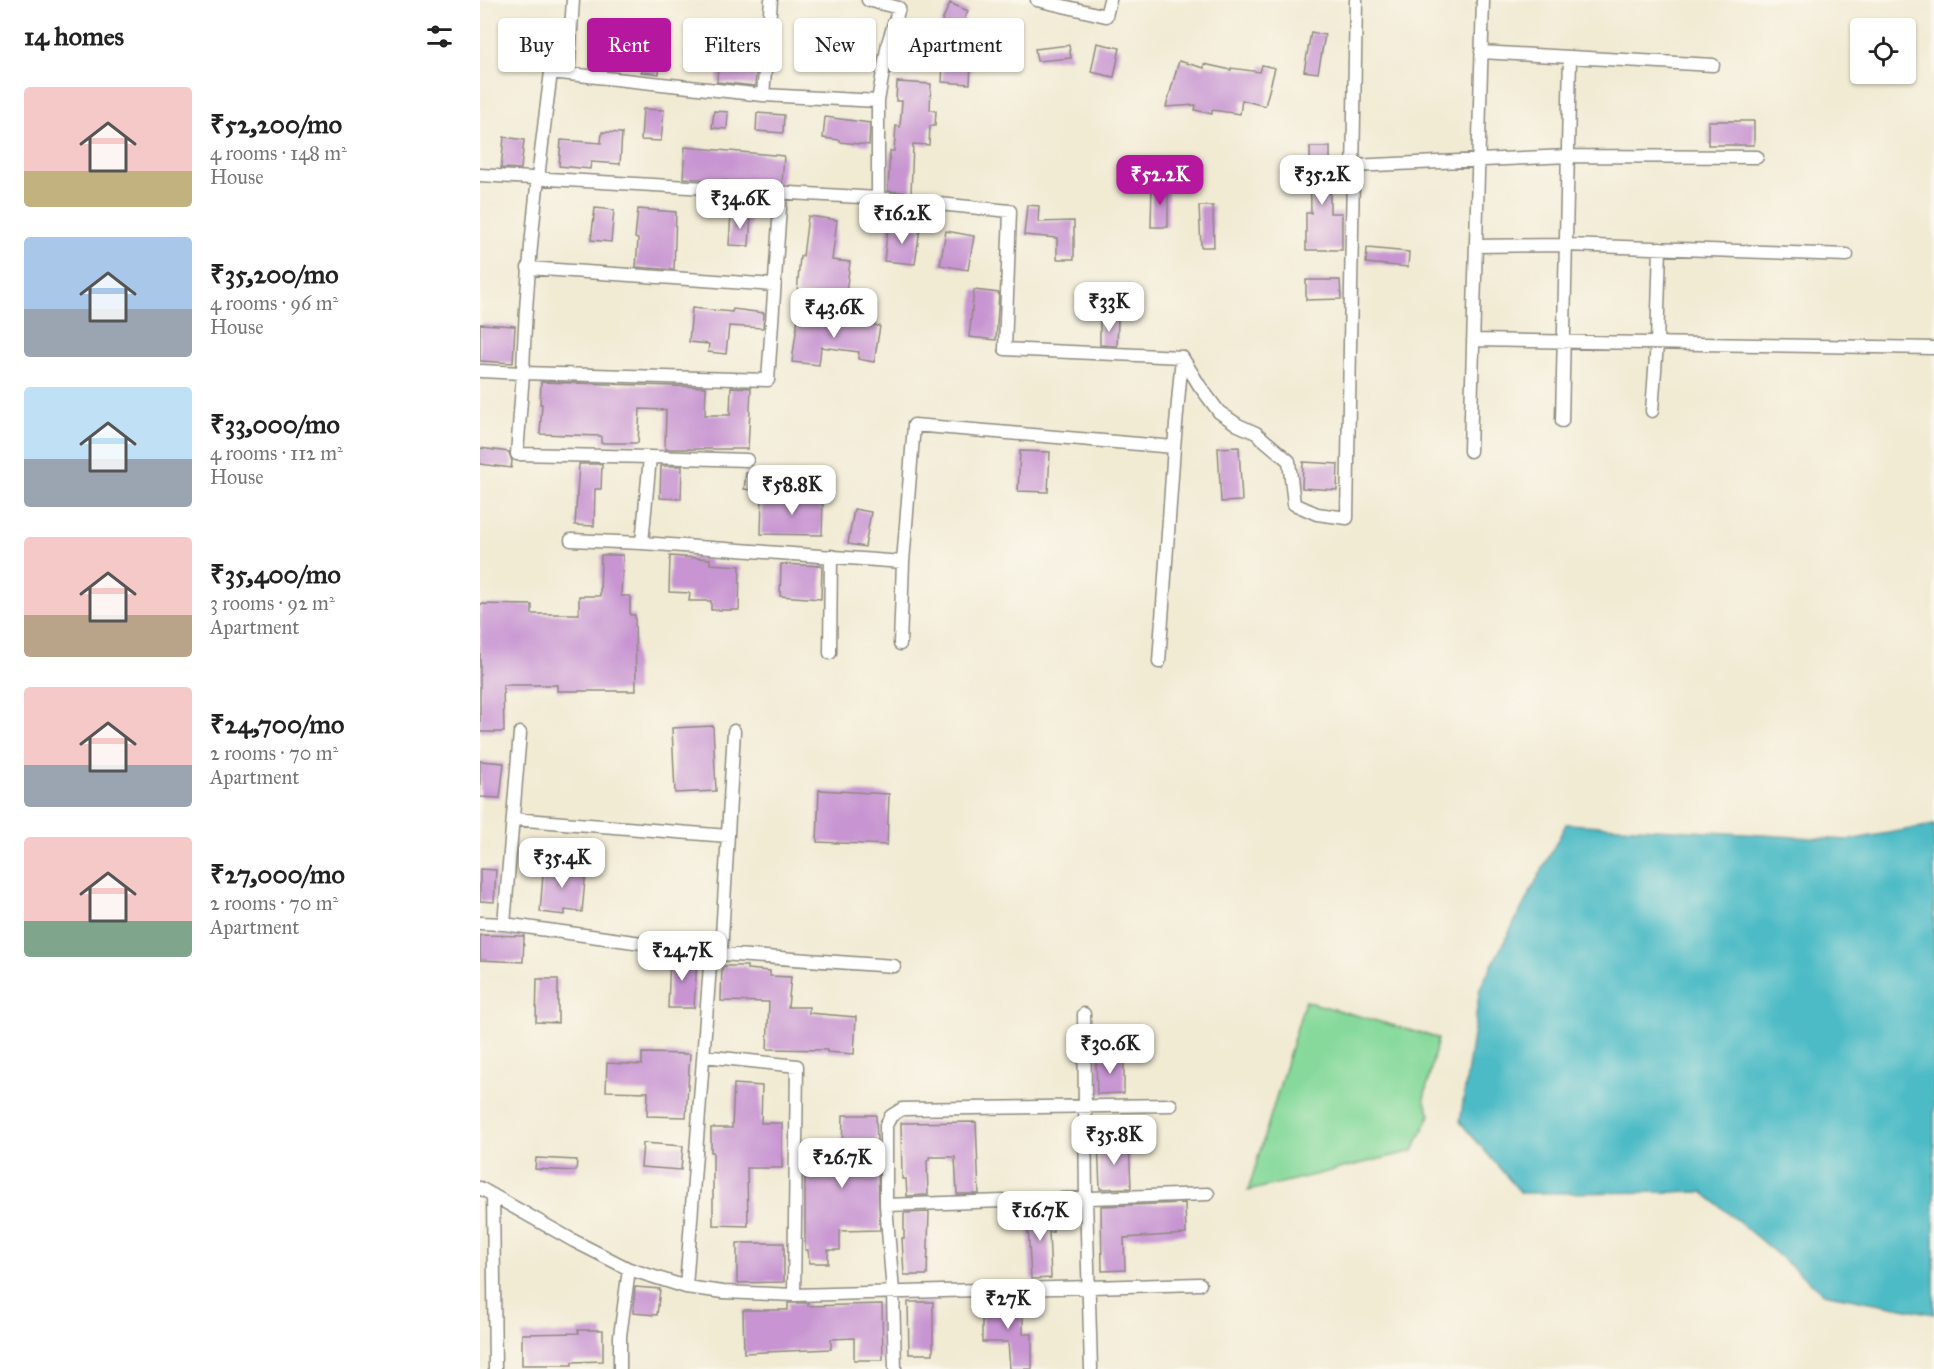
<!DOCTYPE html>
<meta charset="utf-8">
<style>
body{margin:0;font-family:"IM FELL Great Primer",serif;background:#f6f6f6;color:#222;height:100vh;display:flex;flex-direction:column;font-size:22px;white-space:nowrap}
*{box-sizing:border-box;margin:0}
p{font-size:20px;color:#767676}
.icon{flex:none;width:33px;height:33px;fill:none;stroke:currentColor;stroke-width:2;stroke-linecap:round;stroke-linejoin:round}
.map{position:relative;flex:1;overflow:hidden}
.panel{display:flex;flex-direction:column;background:#fff;width:480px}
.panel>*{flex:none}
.top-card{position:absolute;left:18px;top:18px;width:570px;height:54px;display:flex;gap:12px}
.fabs{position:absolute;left:1370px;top:18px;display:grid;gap:12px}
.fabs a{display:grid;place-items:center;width:66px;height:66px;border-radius:6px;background:#fff;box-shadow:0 2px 4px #0004;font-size:30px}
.price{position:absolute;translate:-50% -51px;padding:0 14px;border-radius:12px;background:#fff;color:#222;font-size:20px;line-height:39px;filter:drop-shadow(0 2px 3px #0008)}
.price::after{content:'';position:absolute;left:50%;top:36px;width:18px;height:14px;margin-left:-9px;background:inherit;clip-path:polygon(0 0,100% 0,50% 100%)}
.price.selected{background:#b5179e;color:#fff}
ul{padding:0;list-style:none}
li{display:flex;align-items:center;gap:18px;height:150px;padding:0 24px}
li span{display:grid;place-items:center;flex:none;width:168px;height:120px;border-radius:6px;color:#555}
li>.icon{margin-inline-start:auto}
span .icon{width:72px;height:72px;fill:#fffc;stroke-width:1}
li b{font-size:26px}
h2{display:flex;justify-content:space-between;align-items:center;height:72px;padding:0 24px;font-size:26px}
.tag{padding:0 21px;border-radius:6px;background:#fff;box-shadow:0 2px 4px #0004;font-size:21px;line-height:54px}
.tag.selected{background:#b5179e;color:#fff}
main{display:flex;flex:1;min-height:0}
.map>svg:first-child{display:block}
.green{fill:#86d99b;stroke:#588263;stroke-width:1.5}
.water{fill:#4ebbc6;stroke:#3c7378;stroke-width:1.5}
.building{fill:#c895d2}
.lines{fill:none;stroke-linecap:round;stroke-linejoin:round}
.street-casing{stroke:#8e8b80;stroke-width:15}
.street{stroke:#fff;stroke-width:12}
</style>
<main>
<section class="panel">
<h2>14 homes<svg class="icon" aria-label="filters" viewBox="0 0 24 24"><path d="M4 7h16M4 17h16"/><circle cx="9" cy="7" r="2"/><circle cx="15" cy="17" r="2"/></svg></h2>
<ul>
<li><span style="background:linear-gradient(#f6c9c9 70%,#c2b280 0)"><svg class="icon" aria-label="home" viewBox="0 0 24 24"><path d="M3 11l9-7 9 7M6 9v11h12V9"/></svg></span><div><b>₹52,200/mo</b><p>4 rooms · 148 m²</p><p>House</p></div></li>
<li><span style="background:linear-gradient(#a9c7e8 60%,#9aa5b1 0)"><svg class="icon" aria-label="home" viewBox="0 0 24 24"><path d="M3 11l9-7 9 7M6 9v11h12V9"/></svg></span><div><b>₹35,200/mo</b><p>4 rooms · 96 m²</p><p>House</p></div></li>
<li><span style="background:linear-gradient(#bfe0f5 60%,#9aa5b1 0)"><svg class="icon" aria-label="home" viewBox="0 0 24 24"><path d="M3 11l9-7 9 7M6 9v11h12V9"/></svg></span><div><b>₹33,000/mo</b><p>4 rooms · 112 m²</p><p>House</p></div></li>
<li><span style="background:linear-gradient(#f6c9c9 65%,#b9a48a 0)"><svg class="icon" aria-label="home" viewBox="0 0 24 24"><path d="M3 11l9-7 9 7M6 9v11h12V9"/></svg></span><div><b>₹35,400/mo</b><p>3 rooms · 92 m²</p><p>Apartment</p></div></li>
<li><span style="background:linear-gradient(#f6c9c9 65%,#9aa5b1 0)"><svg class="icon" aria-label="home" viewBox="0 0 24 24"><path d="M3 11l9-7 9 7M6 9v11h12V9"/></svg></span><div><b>₹24,700/mo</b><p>2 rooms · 70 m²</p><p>Apartment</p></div></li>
<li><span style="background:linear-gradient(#f6c9c9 70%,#7fa58c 0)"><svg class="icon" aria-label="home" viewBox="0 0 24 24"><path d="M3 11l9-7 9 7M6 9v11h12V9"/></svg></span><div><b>₹27,000/mo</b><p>2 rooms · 70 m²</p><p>Apartment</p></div></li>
</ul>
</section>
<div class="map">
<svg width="1454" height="1369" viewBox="0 0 1454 1369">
<rect width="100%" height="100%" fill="#fbf7ec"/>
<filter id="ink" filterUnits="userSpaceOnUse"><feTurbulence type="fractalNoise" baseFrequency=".0167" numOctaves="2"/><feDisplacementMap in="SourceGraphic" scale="12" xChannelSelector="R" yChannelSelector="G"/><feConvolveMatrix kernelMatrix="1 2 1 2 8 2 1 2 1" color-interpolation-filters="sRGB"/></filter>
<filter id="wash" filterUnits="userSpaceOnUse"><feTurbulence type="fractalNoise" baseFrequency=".008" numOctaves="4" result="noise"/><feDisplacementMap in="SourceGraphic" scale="24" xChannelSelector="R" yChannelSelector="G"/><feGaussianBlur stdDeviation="1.35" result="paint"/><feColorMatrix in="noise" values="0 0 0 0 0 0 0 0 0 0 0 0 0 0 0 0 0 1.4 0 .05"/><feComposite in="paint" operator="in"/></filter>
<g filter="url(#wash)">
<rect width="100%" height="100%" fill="#f1ebd4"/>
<path class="green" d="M825,1001L958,1038L944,1099L950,1115L933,1151L768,1191Z"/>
<path class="water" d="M1086,824L1369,840L1454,825V1314L1343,1293L1223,1192L1041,1193L980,1122L1000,988Z"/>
<g id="blocks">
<path class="building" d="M470,3L488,11L475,40L457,32Z
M164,29L182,31L179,74L161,72Z
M831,32L845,35L838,73L824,71Z
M617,43L640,48L634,77L611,72Z
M46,45H63V57H46Z
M589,45L591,58L557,61L555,49Z
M239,46L278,47L275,86L237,82Z
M463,61L491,63L490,84L462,82Z
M699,61L724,68V64L751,70V68L780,72L782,65L795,68L785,106L762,100L760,114L732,110V114L715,110L716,105L686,107Z
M417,82L451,84L450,110L456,111L455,126H450L449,145L433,144L431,193L408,191L410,151H414L416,126L420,127L422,101H416Z
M163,109L184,110L181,141L161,140Z
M234,111L248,112L247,129L232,128Z
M277,113L304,115L303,133L276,131Z
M345,117L390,123L389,145L360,142V140L343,138Z
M1228,121H1274V145H1228Z
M122,132L142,133L140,164L111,162L110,169L79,166L81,140L121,143Z
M24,137L44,140L41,169L21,168Z
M205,147L304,156L302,184L203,178Z
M830,147H850V213H862V250H826V213H831Z
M672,184H688V227H671Z
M547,205L559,206L558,222L594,221V259H577V238L544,235Z
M719,206H733L734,247H721Z
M115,208L134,210L131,242L111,240Z
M158,209L196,212L194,270L156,267L158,239L155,238Z
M251,213L271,215L269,246L249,245Z
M328,216L357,220L352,260L370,262L365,300L317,294L320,256H323Z
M408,226L440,228L435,264L404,261Z
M466,231L494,236L488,270L460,265Z
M887,248L929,252L928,267L886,263Z
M826,280H860L861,299L826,300Z
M494,290L519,293L516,340L489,337Z
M212,308L252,312L253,309L284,313L283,328L249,326L246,354L228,352L229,344L209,342Z
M318,317L362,322L363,320L400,326L394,362L378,359L379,352L341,347L339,365L312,362Z
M620,320H638L637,346L620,345Z
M0,324L35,326L33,363L0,361Z
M61,382L226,387L225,415H250L251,387L271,388L268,449H185L186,410L160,409L158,443H121V436L60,434L62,404H60Z
M759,447L762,501L741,502L738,448Z
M0,448L29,452L32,461L31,468L0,464Z
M540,451L570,452L568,492L538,491Z
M823,462L858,464L857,490L822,488Z
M99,464H122L121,489H115L114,526L95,525Z
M181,466H202L201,499L180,498Z
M266,473L290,476L288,492L264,489Z
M282,496L343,498L342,535L281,534Z
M374,509L391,512L385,547L368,544Z
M121,555H143L141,596H150V615H155L156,691H77V685H23L24,732H0V604L52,605V614H99V596H120Z
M190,556L230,559V564L260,566L259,610H231V601H209L210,593L189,592Z
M301,564L342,566L341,599L300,596Z
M233,726L236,791L195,793L192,728Z
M0,761L24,763L20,798L0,797Z
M339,790L409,794L407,845L337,842Z
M64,862L89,864V868L106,870L102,912L85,910V915L60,912Z
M0,869L16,870L14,902L0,901Z
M0,935L44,936L43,962L0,960Z
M190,955L217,959L214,1008H188Z
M242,966H267V969L290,971V976L311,977L308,1007H329V1013L376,1017L374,1054L347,1052V1050L287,1049L289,1002L241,1001Z
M57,979H78V1023L56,1022Z
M162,1053L210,1054L206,1117L167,1116L168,1092L126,1091L127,1063L162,1065Z
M616,1057H644V1093L617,1094Z
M254,1084L282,1086L281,1123H302V1168H267L268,1226L233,1225V1152H231V1128H252Z
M363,1115H396L400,1230L360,1231V1250H348V1263H329L328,1250H325V1155L362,1154Z
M496,1122L499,1194H477L475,1157H449V1160H447L448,1195L427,1196L426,1179H422L421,1123Z
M649,1142L651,1188L620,1189L618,1143Z
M163,1143L203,1146L201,1170L161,1167Z
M56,1158L97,1160L96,1171L55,1169Z
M705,1203L706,1234L644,1238L645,1270L622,1271L621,1206Z
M547,1208H572L573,1232H569L571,1278L551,1279Z
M449,1212L447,1275H424L422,1238H424V1213Z
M257,1243H304V1282L257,1283Z
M155,1287L180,1289L177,1315L153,1313Z
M502,1299L543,1300V1334H552V1369H530L528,1342H502Z
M428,1302H453V1354H429Z
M308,1303H328V1306L402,1304L403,1360H374V1338L351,1339V1349L264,1353L263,1310H308Z
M98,1330H123V1361L92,1362V1365H42V1334L99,1333Z"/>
</g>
</g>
<g filter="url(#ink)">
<use href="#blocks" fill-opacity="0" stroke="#8e8b80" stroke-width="1.5"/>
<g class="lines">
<defs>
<path id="street" d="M388,0L419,8L408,43L398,101
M557,0L626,16L630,0
M1001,52L1233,65
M88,74L93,0
M283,95L291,0
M873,166L1088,156L1277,157
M0,175L398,198L530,211L525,349L702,357L694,447
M301,193L288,380L43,373C46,272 58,173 71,72L283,95L398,101V198
M996,246L1086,245L1367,255
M48,268L294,285
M993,340L1454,348
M702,357L719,385L739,412L758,425L776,433L809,461L814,504L837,514L867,518L876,0
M0,371L43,373L37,454L170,457L162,543L423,562L420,644
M1172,411L1177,343L1180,248
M1082,421L1090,57
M990,451L1003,0
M170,457L267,460
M91,540L162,543
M423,562L434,425L694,447L679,662
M350,653L351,556
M40,733L24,924L241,954L414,966
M33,819L248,836
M0,923L24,924
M241,954L254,731
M604,1014L606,1198L611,1369
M224,1056L317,1066L314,1295
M0,1188L94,1241L149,1269L206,1287L243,1292L314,1295L720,1284
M13,1195L15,1369
M406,1205L728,1194
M206,1287L231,952
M140,1369V1336L149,1269
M415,1369L413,1292L406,1205V1125L411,1116L422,1109L691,1105"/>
</defs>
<use href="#street" class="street-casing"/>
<use href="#street" class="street"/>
</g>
</g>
</svg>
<div class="fabs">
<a><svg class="icon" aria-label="locate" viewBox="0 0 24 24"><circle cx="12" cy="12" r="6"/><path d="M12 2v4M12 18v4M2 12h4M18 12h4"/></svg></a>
</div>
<b class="price selected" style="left:680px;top:206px">₹52.2K</b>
<b class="price" style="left:842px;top:206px">₹35.2K</b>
<b class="price" style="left:260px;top:230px">₹34.6K</b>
<b class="price" style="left:422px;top:245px">₹16.2K</b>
<b class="price" style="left:629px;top:333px">₹33K</b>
<b class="price" style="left:354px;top:339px">₹43.6K</b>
<b class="price" style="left:312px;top:516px">₹58.8K</b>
<b class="price" style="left:82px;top:889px">₹35.4K</b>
<b class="price" style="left:202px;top:982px">₹24.7K</b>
<b class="price" style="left:630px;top:1075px">₹30.6K</b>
<b class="price" style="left:634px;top:1166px">₹35.8K</b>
<b class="price" style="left:362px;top:1189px">₹26.7K</b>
<b class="price" style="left:560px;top:1242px">₹16.7K</b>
<b class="price" style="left:528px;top:1330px">₹27K</b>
<div class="top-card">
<a class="tag">Buy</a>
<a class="tag selected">Rent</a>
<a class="tag">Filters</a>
<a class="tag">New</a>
<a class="tag">Apartment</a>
</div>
</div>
</main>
